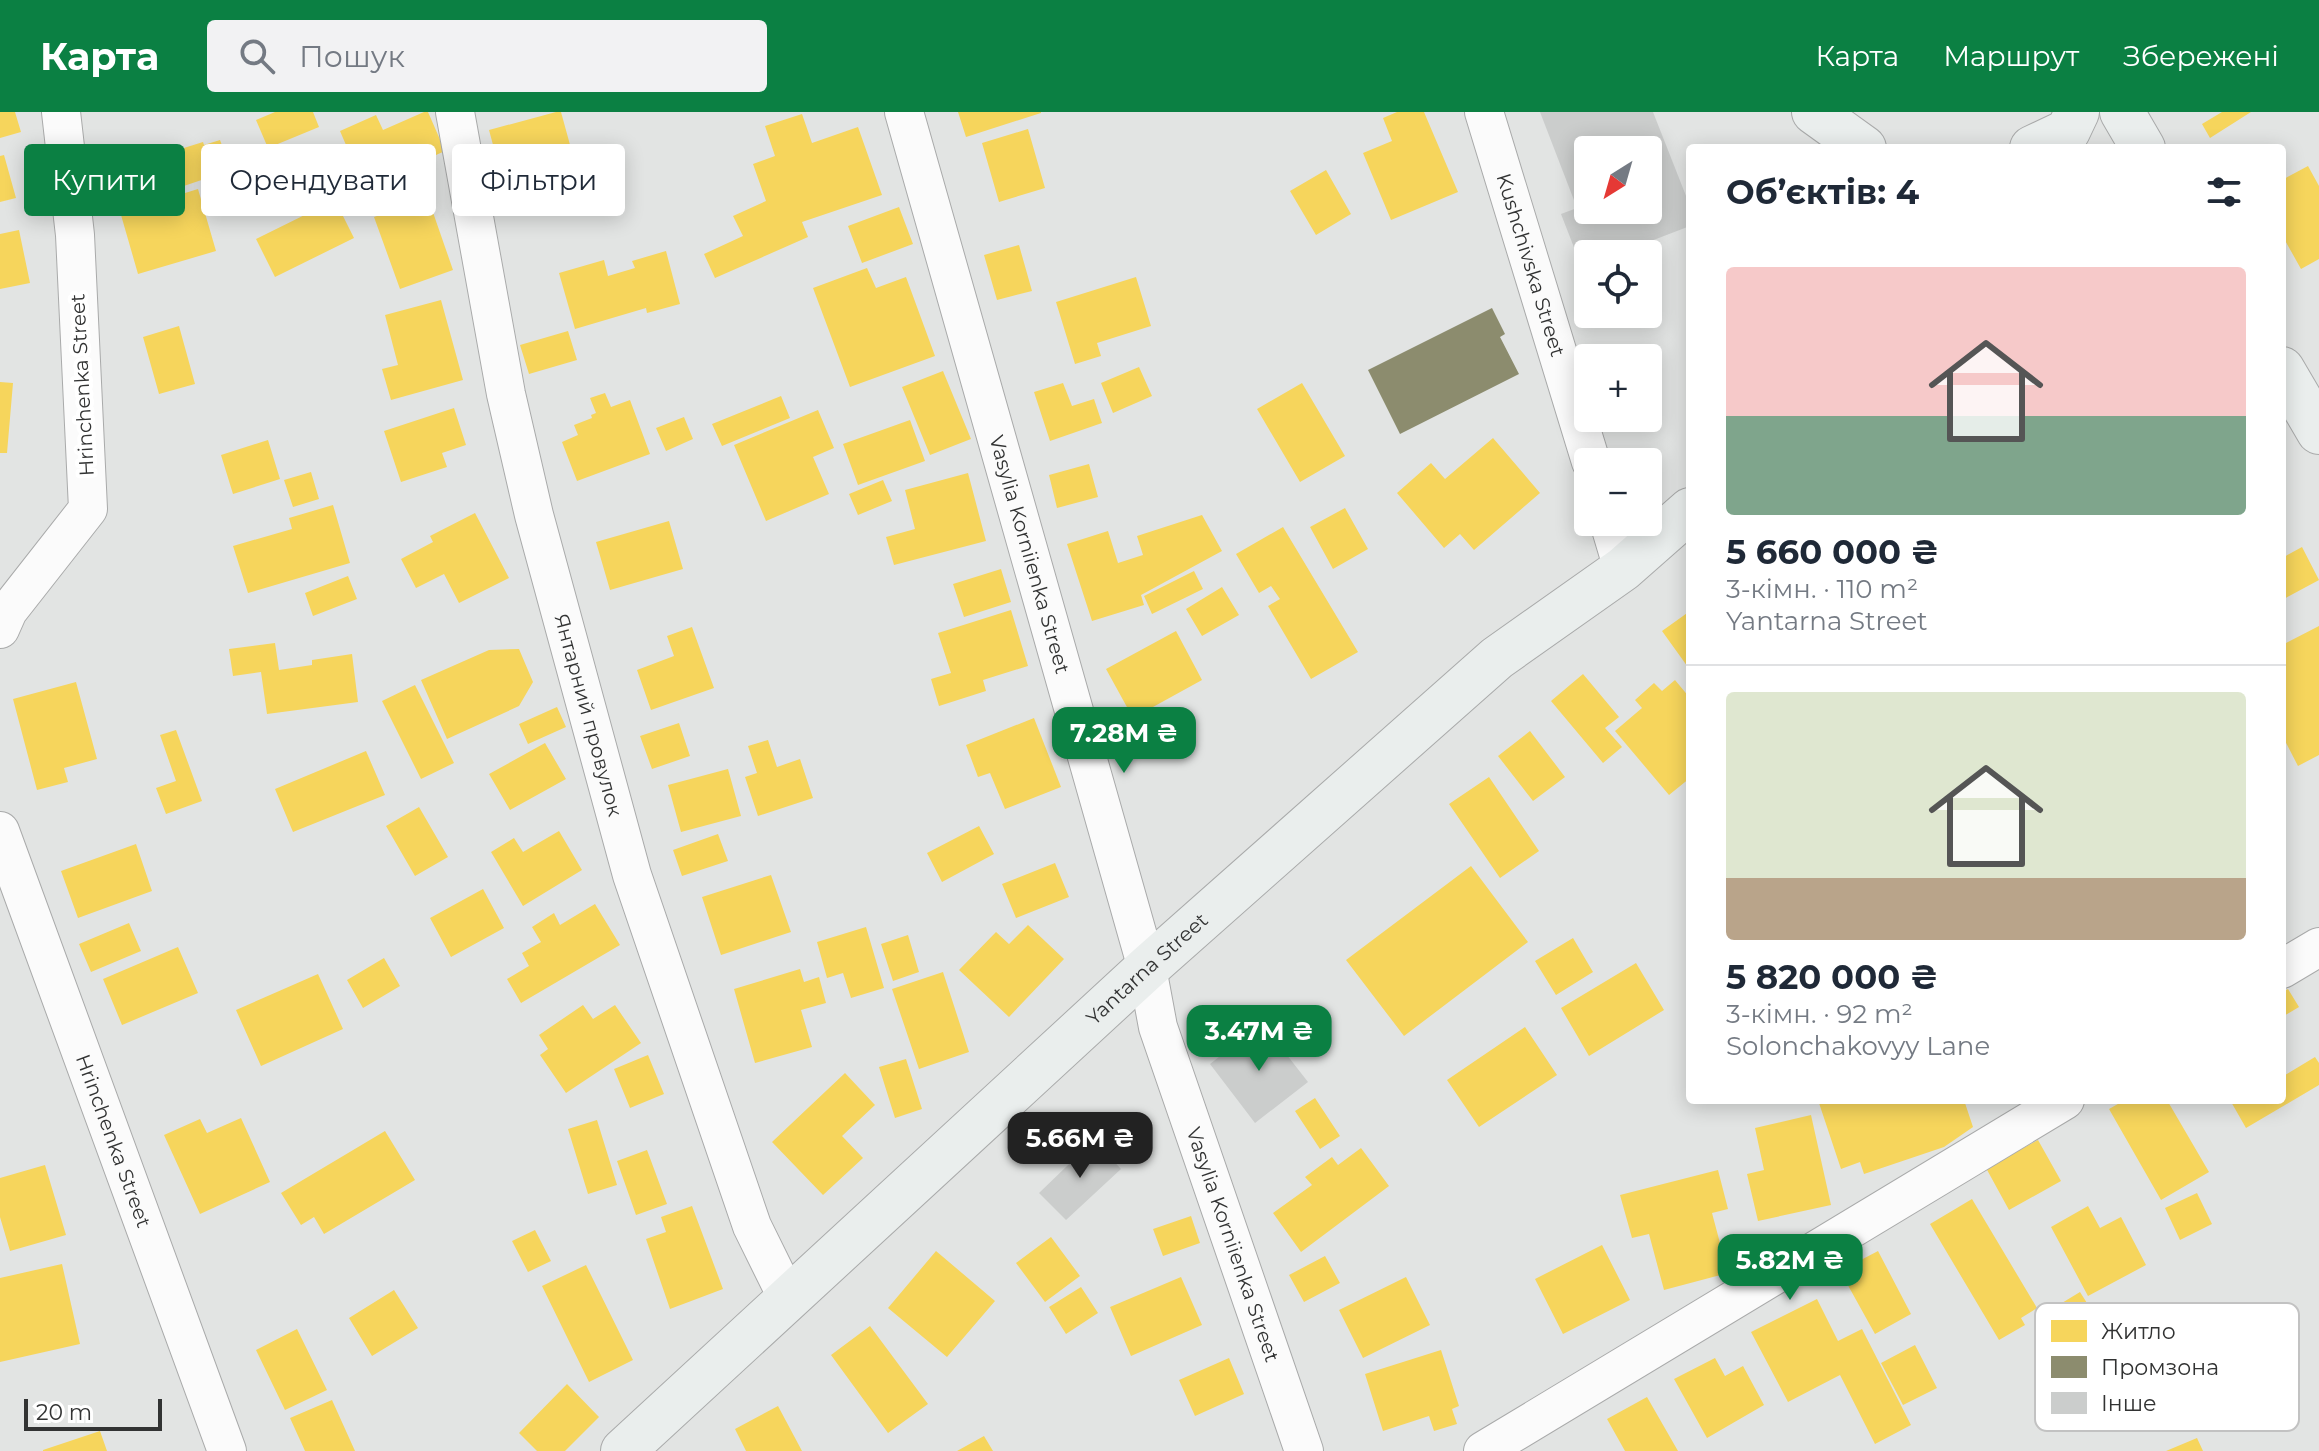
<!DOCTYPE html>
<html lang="uk">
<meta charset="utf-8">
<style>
body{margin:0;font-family:Montserrat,sans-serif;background:#f2f2f3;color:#1f2937;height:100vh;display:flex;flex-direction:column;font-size:30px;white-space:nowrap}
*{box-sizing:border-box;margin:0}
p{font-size:26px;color:#747a83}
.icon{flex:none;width:44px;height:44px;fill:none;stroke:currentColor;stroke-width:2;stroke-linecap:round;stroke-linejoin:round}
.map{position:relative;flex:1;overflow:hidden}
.side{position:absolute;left:1686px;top:32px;width:600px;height:960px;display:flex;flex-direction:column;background:#fff;border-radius:8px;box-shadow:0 4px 20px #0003}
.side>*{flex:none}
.hud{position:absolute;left:24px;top:32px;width:760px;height:72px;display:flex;gap:16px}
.needle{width:52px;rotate:217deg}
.controls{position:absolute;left:1574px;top:24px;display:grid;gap:16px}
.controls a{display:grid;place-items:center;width:88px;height:88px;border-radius:8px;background:#fff;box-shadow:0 4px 20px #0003;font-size:40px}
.scale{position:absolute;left:24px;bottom:20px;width:138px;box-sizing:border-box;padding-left:8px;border:4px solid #323333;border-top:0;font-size:22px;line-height:28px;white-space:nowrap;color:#323333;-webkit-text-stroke:6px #fff;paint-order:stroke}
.price{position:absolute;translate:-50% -68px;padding:0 18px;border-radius:16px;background:#0b8043;color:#fff;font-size:26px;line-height:52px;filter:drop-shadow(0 2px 4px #0008)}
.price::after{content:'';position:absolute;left:50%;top:48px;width:24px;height:18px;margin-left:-12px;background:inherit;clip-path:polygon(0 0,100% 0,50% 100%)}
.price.current{background:#222;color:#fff}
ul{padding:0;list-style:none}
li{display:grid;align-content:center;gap:16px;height:424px;padding:0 40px}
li+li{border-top:2px solid #e0e1e3}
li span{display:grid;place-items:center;height:248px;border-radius:8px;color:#555}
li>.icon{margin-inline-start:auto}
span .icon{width:144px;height:144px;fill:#fffc;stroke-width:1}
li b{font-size:34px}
h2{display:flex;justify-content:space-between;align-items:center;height:96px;padding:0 40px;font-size:34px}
.chip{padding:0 28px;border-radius:8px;background:#fff;box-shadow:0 4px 20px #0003;font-size:28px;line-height:72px}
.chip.current{background:#0b8043;color:#fff}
header{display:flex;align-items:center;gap:48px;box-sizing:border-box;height:112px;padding:0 40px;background:#0b8043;color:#fff}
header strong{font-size:38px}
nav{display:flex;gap:44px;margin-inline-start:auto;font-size:28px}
.search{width:560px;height:72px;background:#f2f2f3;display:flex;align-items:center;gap:20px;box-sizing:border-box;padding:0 28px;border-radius:8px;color:#747a83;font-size:30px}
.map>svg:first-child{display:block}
.homes{fill:#f6d55c}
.industry{fill:#8c8c6e}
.building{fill:#cbcdcc;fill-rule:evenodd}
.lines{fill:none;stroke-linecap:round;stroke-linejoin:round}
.street-casing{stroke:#a9aaaa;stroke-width:40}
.secondary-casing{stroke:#a9aaaa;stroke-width:46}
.street{stroke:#fbfbfb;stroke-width:38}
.secondary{stroke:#eaeeed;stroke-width:44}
.labels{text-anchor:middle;stroke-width:8;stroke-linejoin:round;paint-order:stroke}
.street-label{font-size:20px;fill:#323333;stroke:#fff}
.key{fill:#fff;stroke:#c2c2c2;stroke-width:2}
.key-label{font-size:22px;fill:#323333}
</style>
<header>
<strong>Карта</strong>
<div class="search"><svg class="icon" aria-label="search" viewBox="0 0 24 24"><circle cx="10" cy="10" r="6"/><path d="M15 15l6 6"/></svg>Пошук</div>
<nav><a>Карта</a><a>Маршрут</a><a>Збережені</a></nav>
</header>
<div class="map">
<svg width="2319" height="1339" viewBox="0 0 2319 1339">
<rect width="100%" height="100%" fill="#e2e4e3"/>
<path class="homes" d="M0,0H15L21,20L0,26Z
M275,0H313L319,15L268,36L256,8Z
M424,0H428L445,39L364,75L340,19L376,3L383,18Z
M556,0H561L578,62L506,81L489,18Z
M958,0H1041V1L966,25Z
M1397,0H1424L1458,80L1391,108L1363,41L1392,29L1383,6Z
M2222,0H2251L2210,26L2202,12Z
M802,2L812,31L858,15L882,83L802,110L808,125L715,166L704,142L743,124L733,104L766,89L753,52L775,44L765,14Z
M1028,17L1045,76L999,90L982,31Z
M220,28L231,58L175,77L164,47L172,44L171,40L203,30L204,33Z
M4,43L16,86L0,90V44Z
M2308,54L2319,74V147L2301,157L2282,123V68Z
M1326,58L1351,102L1316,123L1290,79Z
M168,71L172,85L198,77L216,139L138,162L119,96L138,90L136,80Z
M428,86L453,158L400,177L374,105Z
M335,88L354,126L275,165L256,127Z
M899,95L913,132L862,151L848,114Z
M19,118L30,171L0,177V122Z
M1019,133L1032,179L997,188L984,143Z
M666,139L680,192L647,201L646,196L575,217L559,161L604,148L608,164L635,156L632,149Z
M867,156L876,176L906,165L935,244L850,275L813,176Z
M1136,165L1151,214L1097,231L1101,244L1075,252L1056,190Z
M441,188L463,268L391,288L382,257L398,253L385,203Z
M179,214L195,272L159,282L143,225Z
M568,219L577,248L529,262L520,233Z
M1139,255L1152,284L1113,301L1101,271Z
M943,259L971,327L930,343L902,275Z
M0,270L13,271L7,341H0Z
M1063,271L1072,294L1094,287L1102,311L1050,329L1034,280Z
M1302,271L1345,344L1300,370L1257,297Z
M605,281L611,295L630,288L650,342L577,369L562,330L578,323L574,313L592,306L591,303L596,301L590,286Z
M781,284L790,306L722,334L712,312Z
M454,296L466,333L442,341L447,355L401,370L384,319Z
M818,298L834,336L813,345L829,382L766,409L734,333Z
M684,305L693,327L666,339L656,316Z
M910,308L925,349L858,373L843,332Z
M1493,326L1540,381L1474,438L1460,422L1444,436L1397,381L1431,351L1445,367Z
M268,328L280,367L233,382L221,343Z
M1089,352L1098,385L1057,396L1049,363Z
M311,360L319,387L293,395L284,368Z
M968,361L986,429L894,453L886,425L915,417L905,378Z
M883,368L892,389L858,403L849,382Z
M333,393L350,451L248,481L233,434L292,417L289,406Z
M1345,396L1368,437L1333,457L1310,415Z
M475,401L509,466L459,491L444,462L416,476L401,447L433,430L430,424Z
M1202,403L1222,439L1141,483L1144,493L1092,509L1067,432L1108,419L1118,451L1143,443L1137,424Z
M669,409L683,457L610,478L596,430Z
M1283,415L1358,540L1311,567L1268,494L1280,487L1271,474L1259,481L1236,442Z
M2302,435L2319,468L2282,488V446Z
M1001,457L1011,490L964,505L953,472Z
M1194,459L1203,477L1152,502L1144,484Z
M348,464L357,487L313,504L305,481Z
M1222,475L1239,503L1202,524L1186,497Z
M1011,498L1028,554L983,568L986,579L939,594L931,567L951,561L938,521Z
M1690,499V558L1662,519Z
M2319,514V643L2298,654L2282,623V533Z
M692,515L714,576L651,598L637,558L674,544L667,524Z
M1176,519L1202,568L1133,606L1106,557Z
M275,531L279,558L312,553V548L352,542L358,590L267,602L261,560L233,564L229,537Z
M519,537L533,570L519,594L447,627L421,568L489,538Z
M1583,562L1619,605L1605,616L1622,635L1603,651L1551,589Z
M1675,568L1690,586V666L1669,683L1615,619L1642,596L1635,588L1654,571L1662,579Z
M76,570L97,647L64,656L68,670L37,678L13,587Z
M415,573L454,651L421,667L382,589Z
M557,595L566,615L528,632L519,612Z
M1034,606L1061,675L1005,697L990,661L978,665L966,633Z
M679,611L690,644L652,657L640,624Z
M176,618L202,689L166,702L156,676L176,669L160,623Z
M1530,619L1565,665L1533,689L1498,644Z
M768,628L777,655L800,647L813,686L758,704L745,665L757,661L748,634Z
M545,631L566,667L510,698L489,662Z
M366,639L385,683L293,720L275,677Z
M728,657L741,704L681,720L668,673Z
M1489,665L1539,739L1500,766L1449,692Z
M419,695L448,745L415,764L386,714Z
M979,714L994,742L942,770L927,741Z
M559,719L582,758L523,794L491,740L514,726L523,740Z
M718,722L728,749L682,764L673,738Z
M136,732L152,779L78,806L61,759Z
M1055,751L1069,785L1016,806L1002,772Z
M1471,754L1528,830L1404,924L1346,848Z
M771,763L791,820L721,843L702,785Z
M483,777L504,816L451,845L430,806Z
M595,792L620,833L521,891L507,867L529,854L522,841L541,830L532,815L554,801L560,813Z
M129,811L141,839L91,860L79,832Z
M1028,813L1064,847L1009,905L959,858L996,820L1009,832Z
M866,815L884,876L851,886L843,861L827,866L817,830Z
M908,823L919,860L893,869L881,832Z
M1573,826L1593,860L1556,883L1535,849Z
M178,835L198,881L122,913L103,867Z
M384,846L400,874L363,896L347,868Z
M1636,851L1664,898L1589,944L1561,896Z
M800,857L804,870L819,865L826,891L801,898L812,935L755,951L734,877Z
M943,860L969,940L919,957L892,877Z
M318,862L343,917L261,954L236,898Z
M2288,877L2299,895L2282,905V880Z
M583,893L593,907L615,893L641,931L566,981L540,943L548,937L539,923Z
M1525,915L1557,963L1479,1015L1447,968Z
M648,943L664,982L630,996L614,957Z
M2315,945L2319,951V973L2246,1016L2230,988H2282V965Z
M906,947L922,997L895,1006L879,955Z
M845,961L875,993L842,1024L863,1046L823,1083L772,1030Z
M1315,986L1340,1024L1320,1037L1295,999Z
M1818,988H1964L1973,1015L1944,1035L1864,1062L1860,1050L1841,1057Z
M2125,988H2167L2209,1060L2161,1088L2109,997Z
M1811,1003L1831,1093L1758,1109L1747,1062L1764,1058L1755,1016Z
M241,1006L270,1070L200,1102L164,1023L200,1007L207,1021Z
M597,1008L617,1073L588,1082L568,1017Z
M385,1019L415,1068L324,1122L314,1105L301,1113L281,1081Z
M2038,1028L2061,1069L2009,1098L1986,1056Z
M1361,1036L1389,1074L1301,1140L1273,1101L1312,1073L1305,1065L1332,1045L1338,1053Z
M647,1038L667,1092L636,1103L617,1049Z
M45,1053L66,1123L10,1139L0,1105V1066Z
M1718,1058L1728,1097L1712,1101L1728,1161L1664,1178L1649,1122L1632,1126L1620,1083Z
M2197,1081L2212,1112L2180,1128L2165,1096Z
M1972,1087L2037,1196L2021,1206L2025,1213L1999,1228L1930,1112Z
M692,1094L723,1177L670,1197L646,1127L666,1120L661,1105Z
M2088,1094L2100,1116L2121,1105L2146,1153L2088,1184L2051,1115Z
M1191,1104L1200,1131L1163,1144L1153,1117Z
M535,1118L551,1149L528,1160L512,1129Z
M1051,1125L1080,1164L1045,1190L1016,1151Z
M1602,1133L1630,1188L1563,1222L1535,1167Z
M936,1139L995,1189L947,1245L888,1196Z
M1878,1139L1911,1202L1875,1222L1840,1159Z
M1325,1144L1340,1171L1304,1190L1289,1163Z
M62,1152L80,1232L0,1250V1166Z
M586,1153L633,1248L589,1270L542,1174Z
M1181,1165L1202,1213L1131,1244L1110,1195Z
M1406,1165L1430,1213L1363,1246L1339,1198Z
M1081,1175L1098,1201L1066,1222L1049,1195Z
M394,1178L418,1216L372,1244L349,1206Z
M2080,1180L2106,1221L2101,1224L2125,1265L2092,1284L2067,1241L2074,1236L2052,1197Z
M1817,1187L1838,1229L1862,1217L1911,1313L1875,1332L1840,1263L1788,1290L1751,1220Z
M870,1214L928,1292L888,1321L831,1243Z
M297,1217L327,1278L285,1298L256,1238Z
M1915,1233L1937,1276L1903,1293L1881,1251Z
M1441,1238L1459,1294L1452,1297L1457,1312L1434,1319L1429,1304L1383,1319L1365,1262Z
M1229,1246L1244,1282L1195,1304L1179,1268Z
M1715,1246L1725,1264L1743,1254L1764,1293L1707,1326L1674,1267Z
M567,1272L599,1305L565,1339H537L519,1321Z
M1647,1285L1678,1339H1625L1607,1307Z
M332,1288L355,1339H305L290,1306Z
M778,1294L802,1339H746L735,1317Z
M100,1319L107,1339H43V1338Z
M984,1324L993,1339H957Z
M2197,1326L2203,1339H2166Z"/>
<path class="industry" d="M1492,196L1505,222L1500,225L1519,262L1400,322L1368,258Z"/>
<path class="building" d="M1540,0H1653L1690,94V114L1617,142H1588V154L1582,156L1561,102L1577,96ZM1588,38H1648V98H1588Z
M1262,911L1308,970L1255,1011L1210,952Z
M1094,1028L1121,1057L1066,1108L1039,1081Z"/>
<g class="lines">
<defs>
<g id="street">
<path id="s1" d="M455,0L506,282L534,403L632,763L752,1114L788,1187"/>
<path id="s2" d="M904,0L1147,856L1158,915L1304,1339"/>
<path id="s3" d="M1484,0L1591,350"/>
<path d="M1609,410L1623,457"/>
<path d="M0,517L8,499L88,397L75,123L61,0"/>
<path id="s4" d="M0,719L227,1339"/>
<path d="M2282,857L2319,835"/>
<path d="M1483,1339L2065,988"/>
</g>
<g id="secondary">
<path d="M1814,0L1864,36"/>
<path d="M2122,0L2143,36"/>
<path d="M2032,36L2068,19L2077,0"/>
<path d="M2282,257L2319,320"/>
<path id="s5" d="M623,1339L1147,856L1497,546L1623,457L1690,398"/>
</g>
</defs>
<use href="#street" class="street-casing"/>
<use href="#secondary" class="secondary-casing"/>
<use href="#street" class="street"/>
<use href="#secondary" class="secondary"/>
</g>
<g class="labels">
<g class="street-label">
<text dy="7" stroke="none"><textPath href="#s3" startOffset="160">Kushchivska Street</textPath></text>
<text transform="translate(82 273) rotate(-93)" y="7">Hrinchenka Street</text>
<text dy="7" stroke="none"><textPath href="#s2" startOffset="460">Vasylia Korniienka Street</textPath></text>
<text dy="7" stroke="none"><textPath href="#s1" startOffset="618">Янтарний провулок</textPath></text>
<text dy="7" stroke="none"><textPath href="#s5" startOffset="712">Yantarna Street</textPath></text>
<text dy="7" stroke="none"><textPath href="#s4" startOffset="330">Hrinchenka Street</textPath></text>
<text dy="7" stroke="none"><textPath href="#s2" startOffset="1180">Vasylia Korniienka Street</textPath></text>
</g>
</g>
<rect x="2035" y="1191" width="264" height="128" rx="12" class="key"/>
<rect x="2051" y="1208" width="36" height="22" fill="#f6d55c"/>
<rect x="2051" y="1244" width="36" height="22" fill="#8c8c6e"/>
<rect x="2051" y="1280" width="36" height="22" fill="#cbcdcc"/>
<g class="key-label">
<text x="2101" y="1227">Житло</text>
<text x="2101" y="1263">Промзона</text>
<text x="2101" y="1299">Інше</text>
</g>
</svg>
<div class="controls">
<a><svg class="needle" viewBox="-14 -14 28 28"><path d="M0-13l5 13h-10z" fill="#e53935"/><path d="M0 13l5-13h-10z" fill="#747a83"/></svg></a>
<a><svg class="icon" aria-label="locate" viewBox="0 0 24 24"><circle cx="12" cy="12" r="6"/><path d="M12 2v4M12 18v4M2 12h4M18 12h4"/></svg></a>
<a>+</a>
<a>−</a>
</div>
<div class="scale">20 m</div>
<b class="price" style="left:1124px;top:663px">7.28M ₴</b>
<b class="price" style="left:1259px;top:961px">3.47M ₴</b>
<b class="price current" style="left:1080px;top:1068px">5.66M ₴</b>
<b class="price" style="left:1790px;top:1190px">5.82M ₴</b>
<div class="hud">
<a class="chip current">Купити</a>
<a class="chip">Орендувати</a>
<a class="chip">Фільтри</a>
</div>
<section class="side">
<h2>Об’єктів: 4<svg class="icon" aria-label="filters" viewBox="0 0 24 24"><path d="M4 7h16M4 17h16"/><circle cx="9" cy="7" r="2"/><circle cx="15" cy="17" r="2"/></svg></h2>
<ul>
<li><span style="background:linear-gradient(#f6c9c9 60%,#7fa58c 0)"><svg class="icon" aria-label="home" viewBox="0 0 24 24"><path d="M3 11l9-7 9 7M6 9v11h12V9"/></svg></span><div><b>5 660 000 ₴</b><p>3-кімн. · 110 m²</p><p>Yantarna Street</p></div></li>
<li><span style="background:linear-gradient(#dfe7d0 75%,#b9a48a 0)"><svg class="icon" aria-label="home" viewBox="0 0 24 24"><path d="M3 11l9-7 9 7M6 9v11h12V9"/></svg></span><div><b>5 820 000 ₴</b><p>3-кімн. · 92 m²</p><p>Solonchakovyy Lane</p></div></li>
</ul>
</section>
</div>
